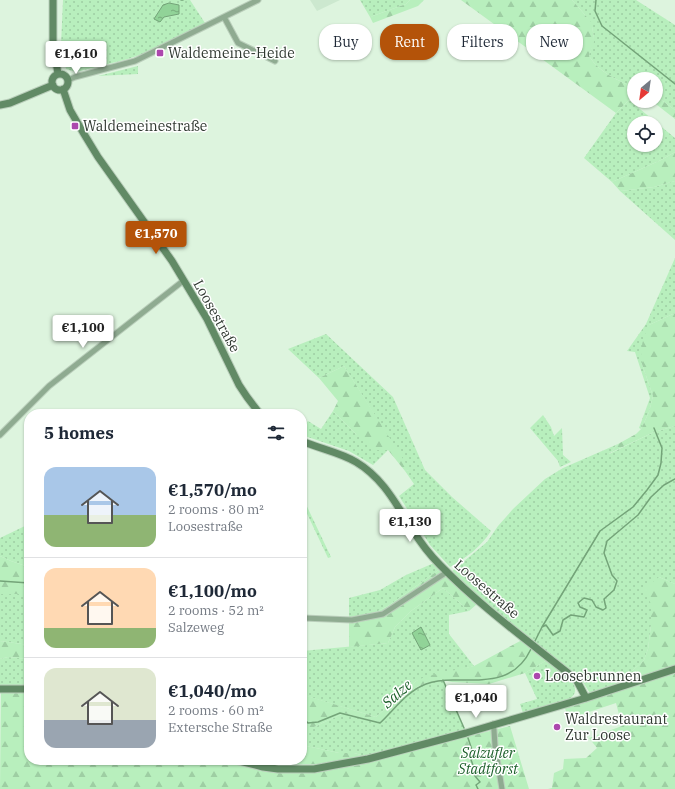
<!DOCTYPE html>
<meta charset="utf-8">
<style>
body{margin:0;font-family:"IBM Plex Serif",serif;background:#f2f2f3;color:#1f2937;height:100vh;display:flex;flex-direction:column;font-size:15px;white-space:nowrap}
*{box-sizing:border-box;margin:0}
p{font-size:13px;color:#747a83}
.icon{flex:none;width:22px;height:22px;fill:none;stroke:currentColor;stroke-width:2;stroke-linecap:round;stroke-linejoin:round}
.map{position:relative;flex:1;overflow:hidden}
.drawer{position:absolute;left:24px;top:409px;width:283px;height:356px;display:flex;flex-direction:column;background:#fff;border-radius:16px;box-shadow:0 1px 3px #0004}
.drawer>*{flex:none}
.hud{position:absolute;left:319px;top:24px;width:296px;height:36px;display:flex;gap:8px}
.needle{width:26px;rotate:209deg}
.fabs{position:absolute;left:627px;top:72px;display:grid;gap:8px}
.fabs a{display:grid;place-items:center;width:36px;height:36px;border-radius:50%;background:#fff;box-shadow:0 1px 3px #0004;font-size:20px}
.price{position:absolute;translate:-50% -34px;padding:0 9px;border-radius:4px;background:#fff;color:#222;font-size:13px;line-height:26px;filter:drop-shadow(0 1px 2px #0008)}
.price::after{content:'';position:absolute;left:50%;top:24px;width:12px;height:9px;margin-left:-6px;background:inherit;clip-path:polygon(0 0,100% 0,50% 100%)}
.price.selected{background:#b45309;color:#fff}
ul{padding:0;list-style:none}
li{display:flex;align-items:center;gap:12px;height:100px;padding:0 20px}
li+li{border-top:1px solid #e0e1e3}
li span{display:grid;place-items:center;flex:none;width:112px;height:80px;border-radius:12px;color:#555}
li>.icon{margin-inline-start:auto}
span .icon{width:48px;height:48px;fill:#fffc;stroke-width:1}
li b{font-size:17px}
h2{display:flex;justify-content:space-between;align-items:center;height:48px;padding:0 20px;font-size:17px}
.pill{padding:0 14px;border-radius:16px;background:#fff;box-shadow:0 1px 3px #0004;font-size:14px;line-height:36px}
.pill.selected{background:#b45309;color:#fff}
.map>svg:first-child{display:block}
.built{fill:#cce8cf}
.green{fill:url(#green-dots);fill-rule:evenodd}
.forest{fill:url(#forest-firs)}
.water{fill:url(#water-ripples);stroke:#74a479}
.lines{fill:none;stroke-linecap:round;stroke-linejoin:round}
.stream{stroke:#74a479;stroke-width:1.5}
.street-casing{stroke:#bacebb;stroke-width:7}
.secondary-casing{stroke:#bacebb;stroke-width:9}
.street{stroke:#8fab91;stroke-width:5}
.secondary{stroke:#618a65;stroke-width:7}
.poi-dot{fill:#ac47ad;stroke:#fff;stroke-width:1.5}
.labels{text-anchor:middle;stroke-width:3;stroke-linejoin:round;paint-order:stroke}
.poi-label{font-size:14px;fill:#2f3830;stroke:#fff;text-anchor:start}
.street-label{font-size:14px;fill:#2f3830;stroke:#fff}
.park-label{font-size:14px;font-style:italic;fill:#1d612b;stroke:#fff}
.water-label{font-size:15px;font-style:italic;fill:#1f632d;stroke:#fff}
</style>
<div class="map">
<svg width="675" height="789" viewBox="0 0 675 789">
<defs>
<pattern id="green-dots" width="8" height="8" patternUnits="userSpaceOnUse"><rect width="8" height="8" fill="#b8efbd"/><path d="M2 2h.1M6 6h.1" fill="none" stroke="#9ecea3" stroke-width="1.8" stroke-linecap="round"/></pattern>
<pattern id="forest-firs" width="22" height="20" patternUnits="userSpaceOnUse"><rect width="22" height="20" fill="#b8efbd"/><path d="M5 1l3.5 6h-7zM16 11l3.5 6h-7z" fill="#9ecea3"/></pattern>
<pattern id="water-ripples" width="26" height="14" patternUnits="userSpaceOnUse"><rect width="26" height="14" fill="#91d398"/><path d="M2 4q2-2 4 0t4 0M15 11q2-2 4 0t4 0" fill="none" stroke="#77ac7c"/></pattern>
</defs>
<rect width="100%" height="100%" fill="#ddf4de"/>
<path class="built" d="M310,0H340L317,11Z"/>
<path class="green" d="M63,0H190L205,23L145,53L128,59L76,72L66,69L61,45Z
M360,0H410L406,4L370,17Z
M572,0H636L675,25V110L656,96V79H634V88C616,79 600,73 589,56C599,26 591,22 572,0Z
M138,66V74L98,76Z
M629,100L675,138V152L661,160L612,182L584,158L616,113ZM634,123H656V145H634Z
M675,181V240L620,191L654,187Z
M675,258V313L649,325L642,364L653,396L649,412L641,429L639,428L650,398L635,352L627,351L646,324Z
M326,334L393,397L425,470L452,497L491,531C481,547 466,558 450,567L430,545L399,496L414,484L405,471L409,470L344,366L319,378L288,349Z
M333,411L356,434L388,450L373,465L349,451L302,435V428L308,421L321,429Z
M543,415L551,427L554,436L562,428L563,455L571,462L560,467L558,461L530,428Z
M675,426V584L659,577L651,604V625L648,649L644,660L632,671L627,684L591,695L583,682L477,596L451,572L487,542L498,526L513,509L545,479L563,468L618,444L609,454L654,432Z
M302,496L331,557L328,558L302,503Z
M29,524V567L11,561L0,556V538Z
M434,563L440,569L388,606L376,612L349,618V598L380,590L406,575Z
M443,588L469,611L449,615V634L474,666L416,681L376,717L303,695L302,693V651L388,643L395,627L411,611Z
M0,594H29V645L0,641Z
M8,657L29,659V686L0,687V659Z
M547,660C558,669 591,688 566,701L523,713L520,704L537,699L525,673Z
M443,680L444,681L465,730L365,756L354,753H339L302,745V722L306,726L314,727L344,713L380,723C393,709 406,691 424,684C430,682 437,681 443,680Z"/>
<path class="forest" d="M410,0H424L418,6L373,23L370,17L406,4Z
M461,0H572L592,23L594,42L589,56C600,73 616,79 634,88V95L616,113Z
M656,96L675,110V119L652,101H656Z
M675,152V181L654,187L620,191L612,182L661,160Z
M675,313V426L654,432L610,453L618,444L636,434L641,429L649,412L653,396L642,364L641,352L643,339L649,325Z
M344,366L410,470L405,471L388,450H374L356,434L333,411L338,401L319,378Z
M0,556L11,561L29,567V594H0Z
M440,569L477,604L469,611L443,588L411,611L395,627L388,643L349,647V618L376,612L388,606Z
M659,577L675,584V668L627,684L632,671L644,660L648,649L651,625V604L644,589Z
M522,640L547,660L525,673L489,684L452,682L443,680L426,683L417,687L408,694L380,723L344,713L314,727L309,728L302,722V693L304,695L376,717L416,681L427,676L474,666Z
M0,641L29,645V659L8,657L0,659Z
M675,671V789H548L552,788L554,773L563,769L564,759L586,758L597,748L589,738L622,726L616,703L568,719L565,708Z
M29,691V760H224L266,770L294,772L405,752L510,726L529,789H0L1,692Z
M302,745L339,753H354L365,756L328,764L268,765L269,760H302Z"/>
<path class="water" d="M169,3L179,5V14L164,17L160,22L154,19L163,5Z
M421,627L430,645L421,650L412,633Z"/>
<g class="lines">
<path class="stream" d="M181,0H183
M596,0L595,11L602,26L675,84
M0,581L29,583
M542,627L600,531L633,507L647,490L658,475L661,463L662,448L654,428
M534,643L542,627L546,625L553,635L560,631L563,620L571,615L584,617L587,610L580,607L578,603L584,598L592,600L596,607L603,610L606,608L604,599L614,590L617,581L612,575L604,553L607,541L638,515L651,497L664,485L675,479
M443,680L464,728
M302,717L308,723L318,722L340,713L380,723C394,710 407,691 426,684C434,681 444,680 453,680C486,680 515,683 531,649
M468,738L472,750L470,757L474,768L475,776L480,782L476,785L478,789"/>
<defs>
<path id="street" d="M224,17L238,43L275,61
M68,80L75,77L135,61L258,0
M0,435L49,386L183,281
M303,618L352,620L383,614L447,572
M493,724L494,730L495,746L502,789"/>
<path id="secondary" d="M53,0V42L58,74
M52 82a8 8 0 1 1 16 0a8 8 0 1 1-16 0Z
M63,89L70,110L84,134L98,157L172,261L207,319L239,385L247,397L260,414
M0,105L10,103L53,85
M302,441C320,449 339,452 356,462C383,478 396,504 412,529C420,542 429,554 440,565C479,605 524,638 568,673L577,681L586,698
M0,689H29
M235,760L263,767L278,769H314L335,765L368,759L466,733L586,698L675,669"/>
</defs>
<use href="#street" class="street-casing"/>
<use href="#secondary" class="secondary-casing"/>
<use href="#street" class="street"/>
<use href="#secondary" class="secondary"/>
</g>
<g class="poi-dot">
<rect x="156" y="49" width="8" height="8" rx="2"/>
<rect x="71" y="122" width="8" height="8" rx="2"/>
<circle cx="537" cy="676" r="4"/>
<circle cx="557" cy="727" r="4"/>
</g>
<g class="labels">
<g class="poi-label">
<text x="168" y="58">Waldemeine-Heide</text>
<text x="83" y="131">Waldemeinestraße</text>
<text x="545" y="681">Loosebrunnen</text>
<text x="565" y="724">Waldrestaurant<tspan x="565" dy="16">Zur Loose</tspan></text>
</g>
<g class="street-label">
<text transform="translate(217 316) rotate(61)" y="5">Loosestraße</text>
<text transform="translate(487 589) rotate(41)" y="5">Loosestraße</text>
</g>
<g class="park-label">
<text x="488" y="758">Salzufler<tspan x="488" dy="16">Stadtforst</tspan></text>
</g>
<g class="water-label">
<text transform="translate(397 694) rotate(-41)" y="5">Salze</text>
</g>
</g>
</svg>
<div class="fabs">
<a><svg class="needle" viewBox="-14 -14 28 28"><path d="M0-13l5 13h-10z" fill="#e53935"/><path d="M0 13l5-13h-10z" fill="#747a83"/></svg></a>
<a><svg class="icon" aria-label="locate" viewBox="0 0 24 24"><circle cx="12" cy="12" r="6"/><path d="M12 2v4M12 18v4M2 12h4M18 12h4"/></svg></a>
</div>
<b class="price" style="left:76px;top:75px">€1,610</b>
<b class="price selected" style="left:156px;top:255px">€1,570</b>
<b class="price" style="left:83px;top:349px">€1,100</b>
<b class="price" style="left:410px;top:543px">€1,130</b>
<b class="price" style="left:476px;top:719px">€1,040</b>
<div class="hud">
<a class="pill">Buy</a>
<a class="pill selected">Rent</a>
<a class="pill">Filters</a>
<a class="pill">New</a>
</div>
<section class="drawer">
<h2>5 homes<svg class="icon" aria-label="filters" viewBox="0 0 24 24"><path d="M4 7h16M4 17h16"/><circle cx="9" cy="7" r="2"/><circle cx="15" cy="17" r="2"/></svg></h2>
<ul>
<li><span style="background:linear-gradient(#a9c7e8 60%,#8fb573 0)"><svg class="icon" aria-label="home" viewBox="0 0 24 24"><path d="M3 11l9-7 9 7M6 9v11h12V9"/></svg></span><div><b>€1,570/mo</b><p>2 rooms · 80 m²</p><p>Loosestraße</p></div></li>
<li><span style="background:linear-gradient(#ffd9b3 75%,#8fb573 0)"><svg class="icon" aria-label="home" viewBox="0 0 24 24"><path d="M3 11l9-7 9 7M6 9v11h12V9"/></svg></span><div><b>€1,100/mo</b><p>2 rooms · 52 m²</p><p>Salzeweg</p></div></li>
<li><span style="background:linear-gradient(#dfe7d0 65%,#9aa5b1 0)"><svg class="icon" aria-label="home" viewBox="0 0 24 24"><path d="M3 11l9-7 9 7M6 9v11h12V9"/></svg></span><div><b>€1,040/mo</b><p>2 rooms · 60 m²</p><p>Extersche Straße</p></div></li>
</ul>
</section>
</div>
